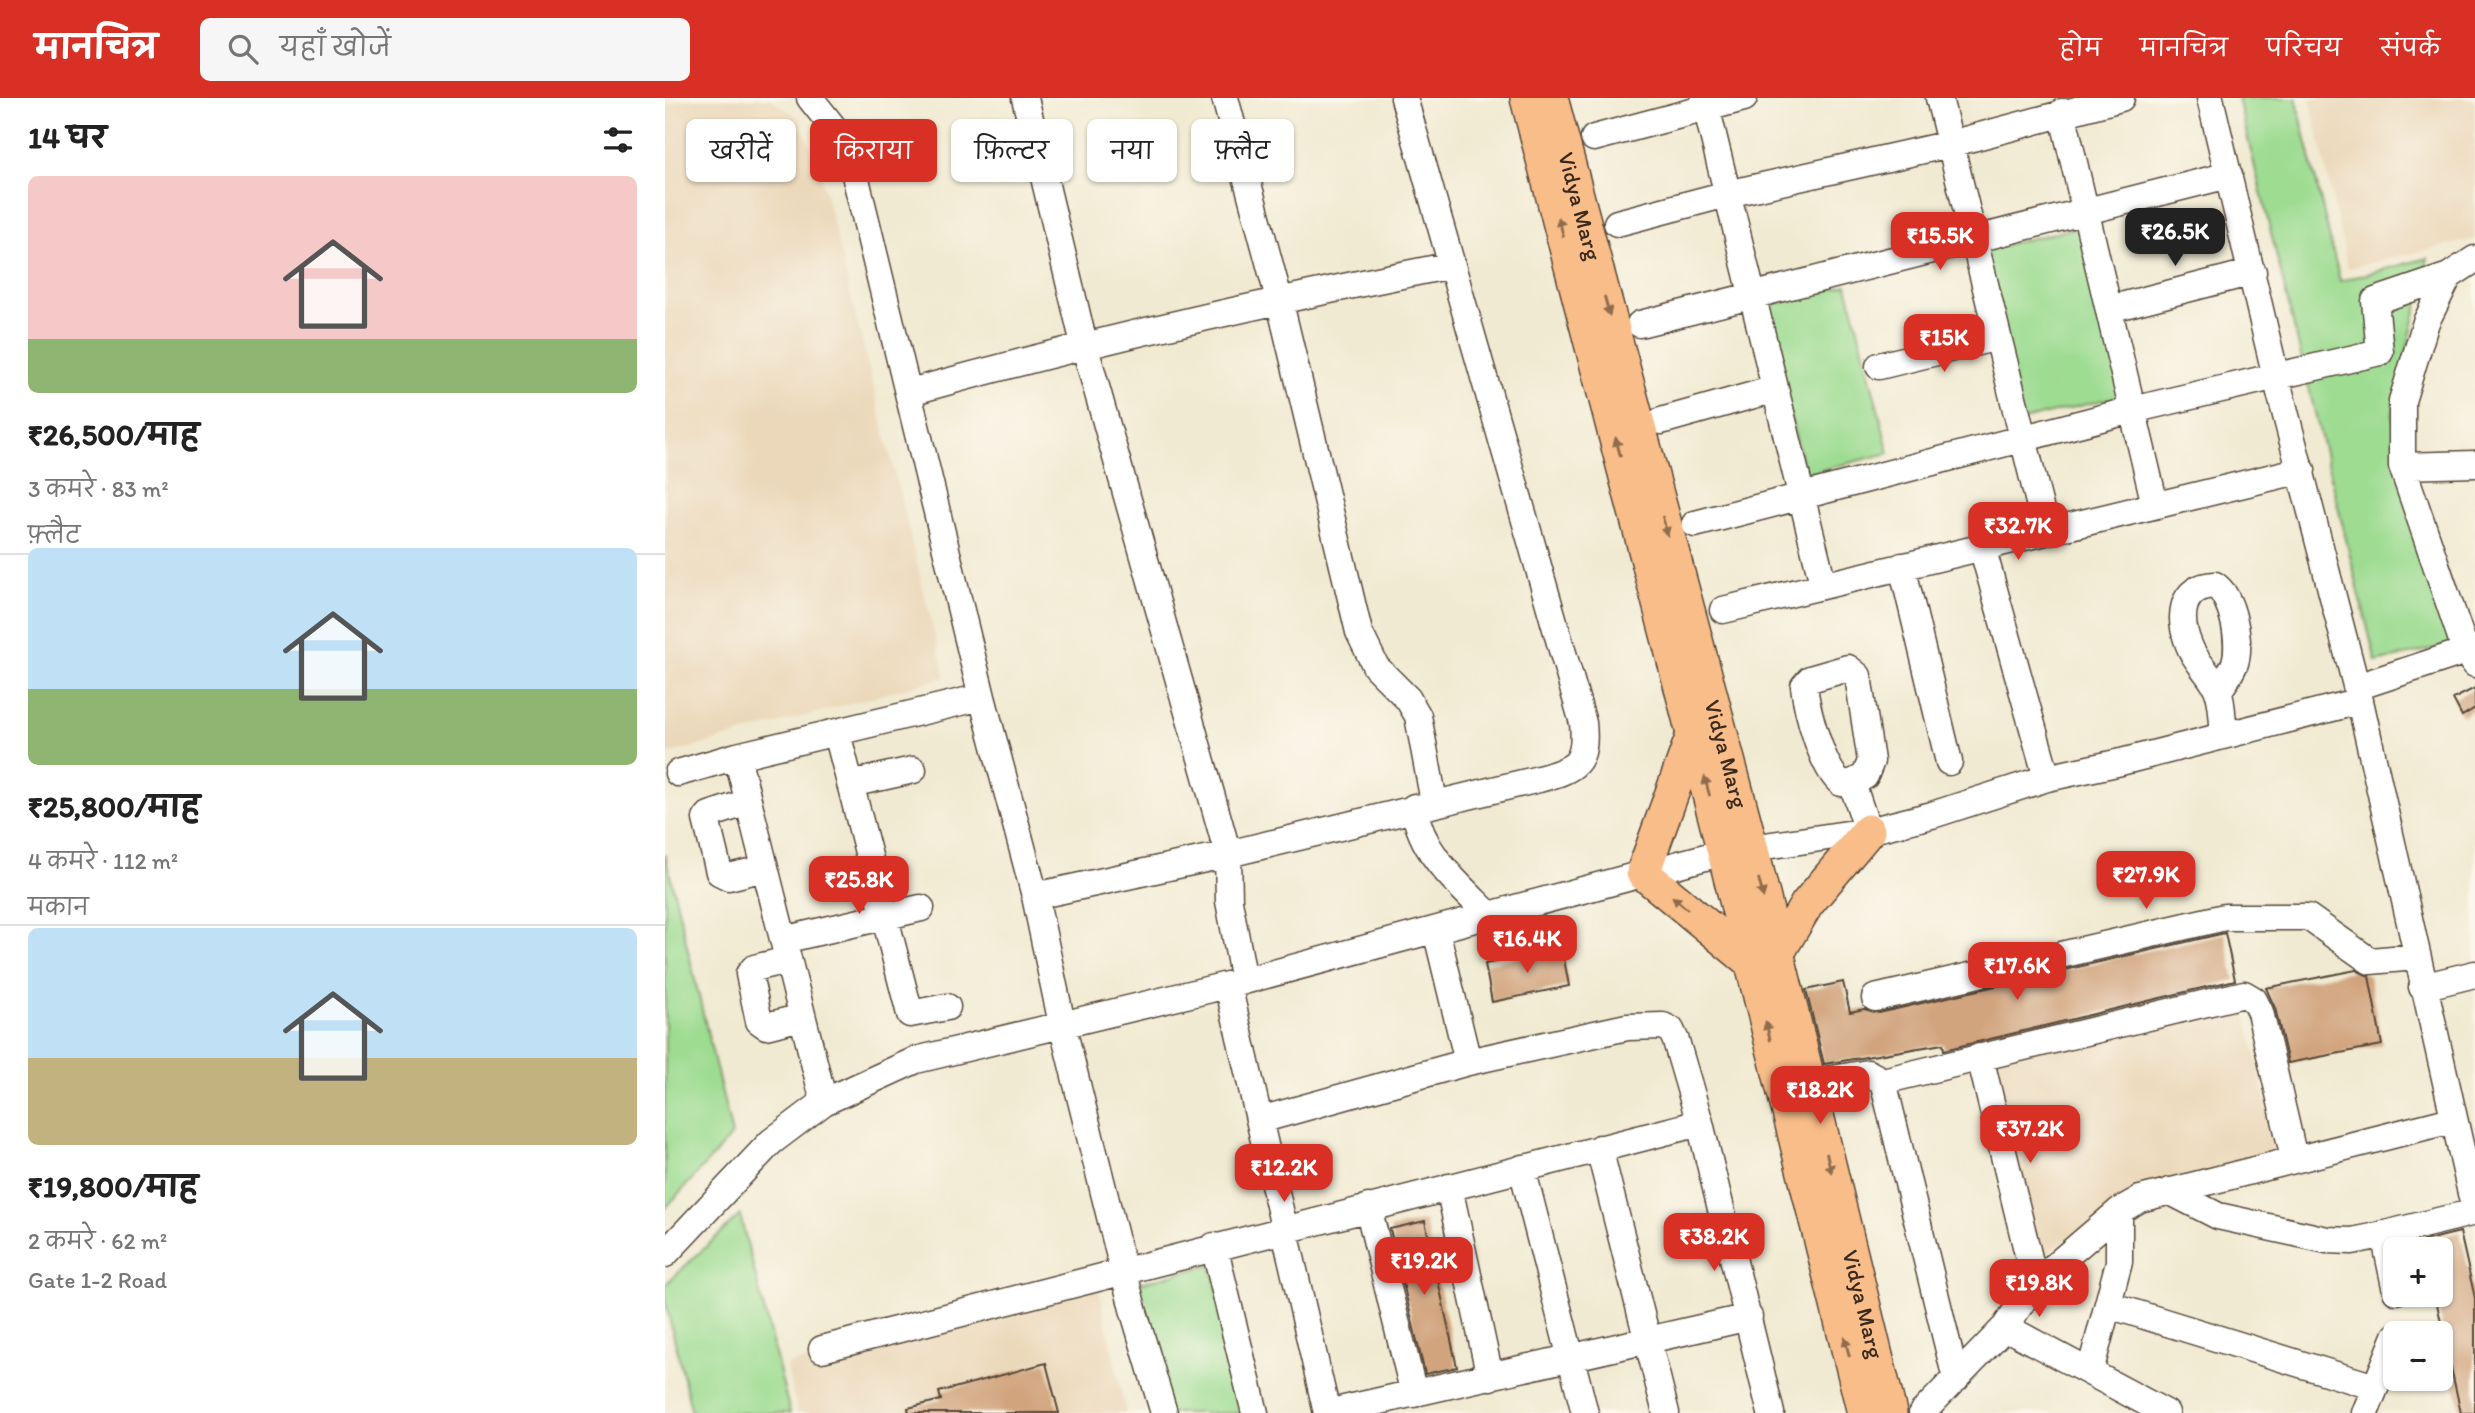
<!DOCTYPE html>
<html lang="hi">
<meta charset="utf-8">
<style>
body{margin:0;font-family:Itim,"Playpen Sans Deva",sans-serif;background:#f6f6f6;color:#222;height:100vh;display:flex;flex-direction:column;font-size:26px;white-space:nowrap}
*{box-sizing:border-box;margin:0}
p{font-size:23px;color:#767676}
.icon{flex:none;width:38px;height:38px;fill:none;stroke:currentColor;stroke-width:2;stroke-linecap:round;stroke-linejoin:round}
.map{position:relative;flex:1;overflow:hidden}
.details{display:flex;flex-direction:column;background:#fff;width:665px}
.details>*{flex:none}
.guide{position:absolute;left:21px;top:21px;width:665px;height:63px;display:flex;gap:14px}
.fabs{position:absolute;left:1718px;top:1139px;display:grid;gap:14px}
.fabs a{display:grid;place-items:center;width:70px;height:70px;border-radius:10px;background:#fff;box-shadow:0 2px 5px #0004;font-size:35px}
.price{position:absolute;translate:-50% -60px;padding:0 16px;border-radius:14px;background:#d93025;color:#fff;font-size:23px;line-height:46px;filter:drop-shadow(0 2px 4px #0008)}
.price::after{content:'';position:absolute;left:50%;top:42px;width:21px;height:16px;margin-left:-10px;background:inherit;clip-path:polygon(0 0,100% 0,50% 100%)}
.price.active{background:#222;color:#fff}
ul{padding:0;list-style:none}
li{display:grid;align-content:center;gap:14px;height:371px;padding:0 28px}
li+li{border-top:2px solid #e0e0e0}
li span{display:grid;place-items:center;height:217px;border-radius:10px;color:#555}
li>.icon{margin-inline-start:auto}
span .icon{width:126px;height:126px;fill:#fffc;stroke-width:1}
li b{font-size:30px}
h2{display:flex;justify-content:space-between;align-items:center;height:84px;padding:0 28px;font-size:30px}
.chip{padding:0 24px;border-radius:10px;background:#fff;box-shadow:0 2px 5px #0004;font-size:24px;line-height:63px}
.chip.active{background:#d93025;color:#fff}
header{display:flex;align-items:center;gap:42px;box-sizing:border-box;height:98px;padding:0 35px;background:#d93025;color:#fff}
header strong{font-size:33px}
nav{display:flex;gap:38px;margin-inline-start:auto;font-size:24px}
.search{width:490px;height:63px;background:#f6f6f6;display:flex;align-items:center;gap:18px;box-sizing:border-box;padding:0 24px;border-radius:10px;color:#767676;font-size:26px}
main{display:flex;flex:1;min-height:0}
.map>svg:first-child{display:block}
.built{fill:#ebd8ba}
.green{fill:#9edc92;stroke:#6c8358;stroke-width:2}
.building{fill:#d1a47e}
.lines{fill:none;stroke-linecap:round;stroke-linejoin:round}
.minor-casing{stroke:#564739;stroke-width:29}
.major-casing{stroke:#564739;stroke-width:36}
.minor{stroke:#fff;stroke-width:26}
.major{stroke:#f8bd89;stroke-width:33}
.oneway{fill:#906c4e}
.labels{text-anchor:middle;stroke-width:7;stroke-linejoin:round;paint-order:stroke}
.street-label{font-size:23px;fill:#3b2a1e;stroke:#fbf7ec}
</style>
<header>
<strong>मानचित्र</strong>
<div class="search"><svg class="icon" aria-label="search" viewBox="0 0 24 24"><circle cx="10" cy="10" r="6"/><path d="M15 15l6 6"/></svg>यहाँ खोजें</div>
<nav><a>होम</a><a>मानचित्र</a><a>परिचय</a><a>संपर्क</a></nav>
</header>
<main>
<section class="details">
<h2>14 घर<svg class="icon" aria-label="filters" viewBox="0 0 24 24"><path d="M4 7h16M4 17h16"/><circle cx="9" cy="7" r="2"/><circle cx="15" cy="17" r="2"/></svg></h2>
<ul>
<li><span style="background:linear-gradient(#f6c9c9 75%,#8fb573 0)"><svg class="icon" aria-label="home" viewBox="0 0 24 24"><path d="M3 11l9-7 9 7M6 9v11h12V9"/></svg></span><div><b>₹26,500/माह</b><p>3 कमरे · 83 m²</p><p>फ़्लैट</p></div></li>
<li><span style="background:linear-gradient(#bfe0f5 65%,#8fb573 0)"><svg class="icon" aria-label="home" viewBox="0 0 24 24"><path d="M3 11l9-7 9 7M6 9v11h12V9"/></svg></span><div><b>₹25,800/माह</b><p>4 कमरे · 112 m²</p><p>मकान</p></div></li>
<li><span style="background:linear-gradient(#bfe0f5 60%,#c2b280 0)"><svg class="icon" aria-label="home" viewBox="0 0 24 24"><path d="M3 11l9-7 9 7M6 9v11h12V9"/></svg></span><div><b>₹19,800/माह</b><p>2 कमरे · 62 m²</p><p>Gate 1-2 Road</p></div></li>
</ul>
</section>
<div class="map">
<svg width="1810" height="1315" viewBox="0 0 1810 1315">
<rect width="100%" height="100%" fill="#fbf7ec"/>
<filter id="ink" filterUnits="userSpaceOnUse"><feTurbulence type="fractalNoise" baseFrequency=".0143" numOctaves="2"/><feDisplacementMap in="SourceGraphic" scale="14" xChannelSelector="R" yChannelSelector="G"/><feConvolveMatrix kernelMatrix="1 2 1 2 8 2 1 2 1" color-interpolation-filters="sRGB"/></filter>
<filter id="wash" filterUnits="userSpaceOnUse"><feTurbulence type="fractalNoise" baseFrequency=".00686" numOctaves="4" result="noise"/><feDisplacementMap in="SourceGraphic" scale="28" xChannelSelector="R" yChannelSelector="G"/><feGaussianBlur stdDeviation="1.57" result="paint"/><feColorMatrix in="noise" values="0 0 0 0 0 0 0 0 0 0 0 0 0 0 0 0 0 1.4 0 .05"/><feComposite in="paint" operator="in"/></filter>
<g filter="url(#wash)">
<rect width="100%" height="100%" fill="#f1ead2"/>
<path class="built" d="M27,0H104L134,20L155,73L280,579L0,657V7Z
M1645,0H1810V141L1683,170Z
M1577,898L1613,1057L1464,1104L1373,1159L1325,962Z
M433,1188L461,1315H133L121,1267Z"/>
<path class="green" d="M1573,0H1631L1675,183L1763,160L1727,319L1805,542L1711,564Z
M1419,128L1459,297L1358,322L1318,152Z
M1182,187L1224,355L1140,376L1098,209Z
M0,756L67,1037L0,1111Z
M75,1117L125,1315H27L0,1202V1187Z
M546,1167L581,1315H493L462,1188Z"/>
<g id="blocks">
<path class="building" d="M258,31L268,66L228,78L218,43Z
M1810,590V610L1797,618L1788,601Z
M1560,835L1570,882L1279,952L1278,946L1159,966L1141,892L1178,884L1185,914L1199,911L1214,915Z
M897,850L904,888L827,904L820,866Z
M1691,872L1704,878L1717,947L1623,965L1610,910L1601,890Z
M760,1123L792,1269L760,1276L725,1131Z
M1795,1134L1810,1200V1315H1796L1770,1197H1776V1152H1759L1758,1143Z
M381,1265L394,1315H244L243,1310L276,1302L274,1294Z"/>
</g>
</g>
<g filter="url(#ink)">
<use href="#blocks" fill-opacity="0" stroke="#564739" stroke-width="2"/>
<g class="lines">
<defs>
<path id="minor" d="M145,0L176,39L189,73L317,599L370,798L397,926L468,1211L499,1315
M360,0L419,246L563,756L564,803L579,883
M560,0L614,201L694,534L711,569L743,601L753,618L769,704
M1039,0L1158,486
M1274,0L1381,433
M1545,0L1611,279L1695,603L1810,1113
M1397,14L1490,407
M929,40L1079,0
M952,125L1062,96L1285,46L1456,0
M1444,211L1588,174
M975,226L1564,77
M1214,268L1333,239
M245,294C424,244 604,203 787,167
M996,323L1110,291
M1810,366L1737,368L1800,551L1810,566
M1737,368V303L1761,224L1784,178L1810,161
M1030,426L1467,312L1715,254L1710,203L1784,178
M1317,449L1382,680
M1237,468L1284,664
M1058,512L1637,372
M1692,589L1810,550
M1553,594C1559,585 1566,575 1570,565C1576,545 1568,499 1550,487C1515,488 1513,520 1524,547C1530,564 1546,576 1553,593C1558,606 1557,622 1559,636
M172,635L245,916L282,909
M72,658L159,1004
M13,675L72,658L317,599
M1187,685L1200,678L1206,663L1193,578L1183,570L1145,581L1139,588C1142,613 1157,670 1176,685H1187L1203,733
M185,686L248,672
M83,704L44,717L41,721L54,774L64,779L100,770
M749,709C756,755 791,784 823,816
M370,798L563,756L874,681C911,671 922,666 918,625L739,0
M771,832L803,964
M118,842L256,810
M123,862L89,870L84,876L94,923L101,928L137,919
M563,887L662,1315
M1757,889L1810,876
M1210,900L1560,819H1643L1705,863L1751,859
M1315,959L1370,1185
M1218,983L1291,1281
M1144,985L1203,975L1218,983L1579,896L1589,902L1595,914L1629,1060
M1035,1025L1106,1315
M934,1050L1001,1315
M857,1070L920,1315
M784,1089L825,1279
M1504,1093L1553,1118L1662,1142L1687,1143L1712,1138L1810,1114
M703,1109L749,1296
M1719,1136L1731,1193
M549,1148L590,1315
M0,1156L106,1044L159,1004L251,962L579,883L1059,754L1203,733L1267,717L1382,680L1456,664L1695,603
M1444,1207L1710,1289
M1340,1229L1370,1185L1454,1113L1475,1101L1787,1022
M157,1251L1035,1025L1011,943L1006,932L998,928L962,929L803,964L595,1022
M1425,1274L1454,1164V1113
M662,1315L1084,1219
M1257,1315L1340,1229L1501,1315
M1700,1315L1731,1238"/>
<g id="major">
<path d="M862,0L1059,754L1199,1315"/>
<path id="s1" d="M886,0L1086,748L1225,1315"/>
<path d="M1028,637L978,775L1086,864"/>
<path d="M1112,856L1142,806L1203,733"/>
</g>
</defs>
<use href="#minor" class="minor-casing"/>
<use href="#major" class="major-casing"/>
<use href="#minor" class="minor"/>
<use href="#major" class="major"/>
</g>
<defs><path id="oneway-solid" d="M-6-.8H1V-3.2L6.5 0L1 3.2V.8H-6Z" transform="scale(1.75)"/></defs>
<g class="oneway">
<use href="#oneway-solid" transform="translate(896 129) rotate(-105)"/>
<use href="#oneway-solid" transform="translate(942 208) rotate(75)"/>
<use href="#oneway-solid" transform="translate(953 349) rotate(-105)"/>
<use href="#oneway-solid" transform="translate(1000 428) rotate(75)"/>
<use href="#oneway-solid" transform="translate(1042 688) rotate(-105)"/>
<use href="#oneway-solid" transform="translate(1096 790) rotate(76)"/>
<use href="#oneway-solid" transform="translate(1015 805) rotate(-140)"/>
<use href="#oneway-solid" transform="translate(1103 933) rotate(-104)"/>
<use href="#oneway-solid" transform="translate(1164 1065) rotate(76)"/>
<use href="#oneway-solid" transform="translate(1182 1249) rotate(-104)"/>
</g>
</g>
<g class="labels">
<g class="street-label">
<text dy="8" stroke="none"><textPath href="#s1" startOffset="112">Vidya Marg</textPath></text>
<text dy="8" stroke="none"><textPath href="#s1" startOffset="679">Vidya Marg</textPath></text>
<text dy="8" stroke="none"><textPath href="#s1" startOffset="1246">Vidya Marg</textPath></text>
</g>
</g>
</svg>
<div class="fabs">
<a>+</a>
<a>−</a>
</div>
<b class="price active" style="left:1510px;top:170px">₹26.5K</b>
<b class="price" style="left:1275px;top:174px">₹15.5K</b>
<b class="price" style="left:1279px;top:276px">₹15K</b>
<b class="price" style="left:1353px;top:464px">₹32.7K</b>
<b class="price" style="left:1481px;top:813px">₹27.9K</b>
<b class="price" style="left:194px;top:818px">₹25.8K</b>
<b class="price" style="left:862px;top:877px">₹16.4K</b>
<b class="price" style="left:1352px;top:904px">₹17.6K</b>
<b class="price" style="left:1155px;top:1028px">₹18.2K</b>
<b class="price" style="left:1365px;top:1067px">₹37.2K</b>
<b class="price" style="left:619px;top:1106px">₹12.2K</b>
<b class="price" style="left:1049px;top:1175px">₹38.2K</b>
<b class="price" style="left:759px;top:1199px">₹19.2K</b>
<b class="price" style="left:1374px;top:1221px">₹19.8K</b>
<div class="guide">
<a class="chip">खरीदें</a>
<a class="chip active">किराया</a>
<a class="chip">फ़िल्टर</a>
<a class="chip">नया</a>
<a class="chip">फ़्लैट</a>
</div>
</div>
</main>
